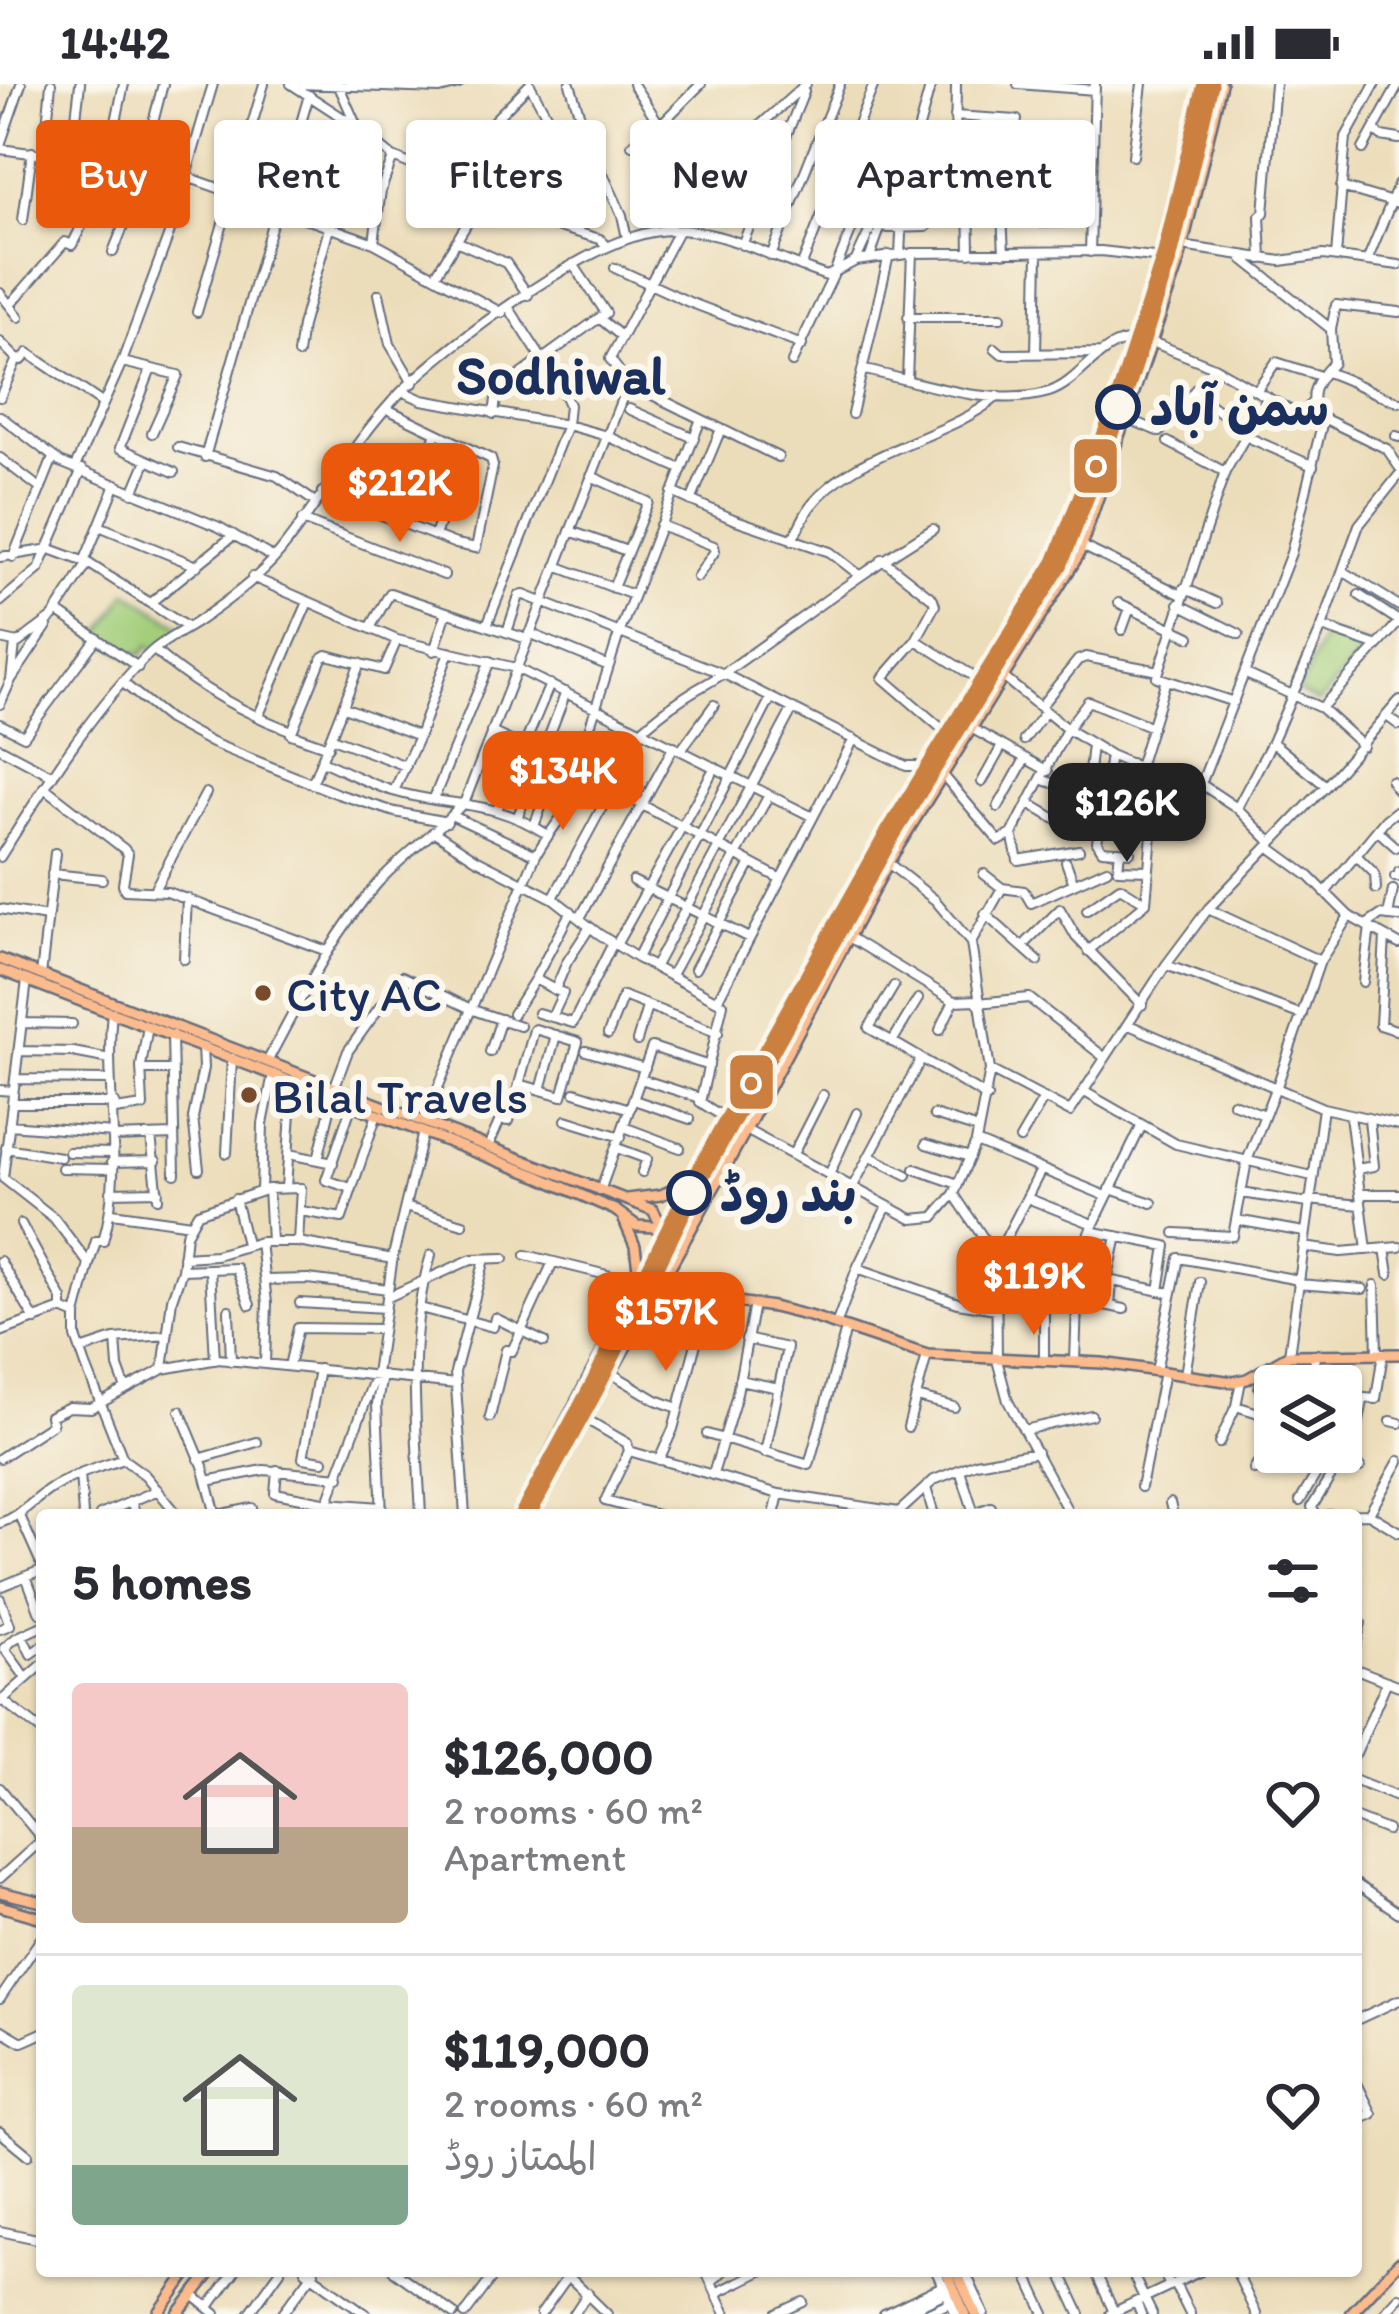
<!DOCTYPE html>
<meta charset="utf-8">
<style>
body{margin:0;font-family:Itim,"Playpen Sans Arabic",sans-serif;background:#f7f7f7;color:#2b2b33;height:100vh;display:flex;flex-direction:column;font-size:45px;white-space:nowrap}
*{box-sizing:border-box;margin:0}
p{font-size:39px;color:#7c7c81}
.icon{flex:none;width:66px;height:66px;fill:none;stroke:currentColor;stroke-width:2;stroke-linecap:round;stroke-linejoin:round}
.map{position:relative;flex:1;overflow:hidden}
.details{position:absolute;left:36px;top:1425px;width:1326px;height:768px;display:flex;flex-direction:column;background:#fff;border-radius:12px;box-shadow:0 3px 9px #0004}
.details>*{flex:none}
.top-card{position:absolute;left:36px;top:36px;width:1329px;height:108px;display:flex;gap:24px}
.buttons{position:absolute;left:1254px;top:1281px;display:grid;gap:24px}
.buttons a{display:grid;place-items:center;width:108px;height:108px;border-radius:12px;background:#fff;box-shadow:0 3px 9px #0004;font-size:60px}
.price{position:absolute;translate:-50% -102px;padding:0 27px;border-radius:24px;background:#ea580c;color:#fff;font-size:39px;line-height:78px;filter:drop-shadow(0 3px 6px #0008)}
.price::after{content:'';position:absolute;left:50%;top:72px;width:36px;height:27px;margin-left:-18px;background:inherit;clip-path:polygon(0 0,100% 0,50% 100%)}
.price.selected{background:#222;color:#fff}
ul{padding:0;list-style:none}
li{display:flex;align-items:center;gap:36px;height:300px;padding:0 36px}
li+li{border-top:3px solid #e1e1e2}
li span{display:grid;place-items:center;flex:none;width:336px;height:240px;border-radius:12px;color:#555}
li>.icon{margin-inline-start:auto}
span .icon{width:144px;height:144px;fill:#fffc;stroke-width:1}
li b{font-size:51px}
h2{display:flex;justify-content:space-between;align-items:center;height:144px;padding:0 36px;font-size:51px}
.chip{padding:0 42px;border-radius:12px;background:#fff;box-shadow:0 3px 9px #0004;font-size:42px;line-height:108px}
.chip.selected{background:#ea580c;color:#fff}
.status{display:flex;justify-content:space-between;align-items:center;height:84px;padding:0 60px;background:#fff;direction:ltr}
.status svg{height:33px;fill:currentColor}
.map>svg:first-child{display:block}
.green{fill:#a3ce7a;stroke:#5f7e6c;stroke-width:3}
.lines{fill:none;stroke-linecap:round;stroke-linejoin:round}
.stream{stroke:#6ac1e7;stroke-width:3}
.minor-casing{stroke:#646c7e;stroke-width:12}
.major-casing{stroke:#646c7e;stroke-width:14}
.minor{stroke:#fff;stroke-width:8}
.major{stroke:#fbbb8d;stroke-width:9}
.metro-1-casing{stroke:#fbf7ec;stroke-width:30}
.metro-1{stroke:#cb8041;stroke-width:21}
.stop-dot{fill:#fbf7ec;stroke:#1b2f5e;stroke-width:6}
.bus-dot{fill:#7a4b2a;stroke:#fbf7ec;stroke-width:4.5}
.labels{text-anchor:middle;stroke-width:12;stroke-linejoin:round;paint-order:stroke}
.bus-label{font-size:48px;fill:#1b2f5e;stroke:#fbf7ec;text-anchor:start}
.stop-label{font-size:51px;font-weight:bold;fill:#1b2f5e;stroke:#fbf7ec;text-anchor:start}
.neighbourhood-label{font-size:54px;font-weight:bold;fill:#1b2f5e;stroke:#fbf7ec}
.line-badge{stroke:#fbf7ec;stroke-width:4.5}
.badge-label{font-size:33px;text-anchor:middle;font-weight:bold;fill:#fff}
</style>
<div class="status"><b>14:42</b><svg viewBox="0 0 49 12"><path d="M0 12V9h3v3zM5 12V6h3v6zM10 12V3h3v9zM15 12V0h3v12zM26 1h20v11H26zM47 4h2v5h-2z"/></svg></div>
<div class="map">
<svg width="1399" height="2230" viewBox="0 0 1399 2230">
<rect width="100%" height="100%" fill="#fbf7ec"/>
<filter id="ink" filterUnits="userSpaceOnUse"><feTurbulence type="fractalNoise" baseFrequency=".00833" numOctaves="2"/><feDisplacementMap in="SourceGraphic" scale="24" xChannelSelector="R" yChannelSelector="G"/><feConvolveMatrix kernelMatrix="1 2 1 2 8 2 1 2 1" color-interpolation-filters="sRGB"/></filter>
<filter id="wash" filterUnits="userSpaceOnUse"><feTurbulence type="fractalNoise" baseFrequency=".004" numOctaves="4" result="noise"/><feDisplacementMap in="SourceGraphic" scale="48" xChannelSelector="R" yChannelSelector="G"/><feGaussianBlur stdDeviation="2.7" result="paint"/><feColorMatrix in="noise" values="0 0 0 0 0 0 0 0 0 0 0 0 0 0 0 0 0 1.4 0 .05"/><feComposite in="paint" operator="in"/></filter>
<g filter="url(#wash)">
<rect width="100%" height="100%" fill="#ecddba"/>
<path class="green" d="M127,508L185,545L154,566L148,562L142,571L137,568L132,574L98,554Z
M1325,548L1367,561L1319,619L1299,608Z"/>
<g class="lines">
<path class="stream" d="M1363,2230L1399,2190"/>
</g>
</g>
<g filter="url(#ink)">
<g class="lines">
<defs>
<path id="minor" d="M291,0L357,43L393,73L429,88L479,120L600,155L607,162
M298,0L440,5L459,0
M570,0L588,58L622,131L627,154
M633,0L660,41
M956,0L955,71L1014,74
M1018,0L1095,6
M530,1L561,58
M955,32L1017,36
M1374,46L1381,52L1399,55
M918,47L931,0
M46,52L51,0
M694,54L718,90
M0,61L21,0
M632,61L660,41L701,0
M0,65L107,79
M1363,65L1399,0
M735,68L774,83
M1133,72L1142,0
M142,77L374,159L502,229
M643,83L668,140
M186,92L213,0
M438,93L530,0
M715,93L790,123
M1341,103L1399,120
M832,106L878,124
M960,108L1032,113
M969,109L970,169
M1001,112L1004,169
M59,135L66,119L80,0
M23,136L32,68
M1042,139L1091,137
M888,144L926,143
M665,145L692,120L747,53L806,0
M678,147L610,275L628,299L778,373
M456,157L506,179L528,211
M374,158L381,106L393,73
M742,161L804,8L802,3
M1182,162L1281,177L1323,171L1399,181
M113,168L131,123L163,0
M1090,168L1095,0
M900,170L902,131L933,74
M771,172L840,0
M1336,172L1346,53L1375,0
M870,173L884,133
M1243,175L1331,245
M1262,175L1260,132L1264,129L1275,0
M856,176L911,57
M1367,177L1399,99
M801,183L874,0
M615,184L689,218L802,261
M836,184L874,90
M435,192L479,120
M0,209L19,233
M379,210L390,260L413,299
M10,221L65,158L72,161L90,125L97,127L124,0
M197,228L264,0
M908,233H1001
M599,234L621,252
M0,258L17,275
M1152,258L1214,283L1302,333L1313,317
M995,264L1002,270L1101,269
M1036,269L1038,170
M298,270L302,242L357,43L338,0
M122,278L178,291L152,349
M792,278L833,192
M151,285L120,364L174,388
M865,286C921,298 992,325 1049,308C1081,298 1101,254 1135,257
M1326,288C1352,296 1373,310 1399,318
M907,295L912,169
M402,307L422,316L567,341L607,352L681,385
M1256,307L1276,278L1320,292
M1193,308L1245,346
M0,313L17,275L22,276L28,269L102,319
M629,325L694,354
M494,330L497,308L606,229L573,180
M852,330L889,171
M0,332L60,378L219,443L274,474
M1126,334L1160,348L1214,283
M1323,334L1387,365L1399,383
M1243,351L1313,382
M1396,352L1399,353
M1168,358L1225,388
M178,363L277,392L315,418
M205,373L309,11
M0,374L41,405
M75,383L122,278L190,93
M338,384L414,412
M591,392L648,418L613,504
M322,408L456,460L476,464L493,382L491,375L387,325
M672,408L733,435L830,468L858,490
M133,409L147,376
M691,417L721,345
M302,436L444,491
M406,440L435,351
M660,441L714,462L715,467L697,493
M99,442L197,482
M570,447L627,467
M435,452L465,362
M792,456C798,446 803,433 810,423C854,365 945,357 998,312
M1082,462L1182,511
M0,473L50,465L88,479L185,542
M13,473L53,374
M882,475L933,515L935,521L916,556L981,597
M84,478L116,400
M556,482L633,511
M1343,487L1399,522
M252,493L397,556L516,584L813,733
M1184,504L1217,519
M1359,511L1399,537
M0,518L39,485L82,385
M150,519L234,451
M1119,519L1190,553
M1179,520L1239,550
M57,527L138,583
M487,541L567,341L569,321L562,306L509,224
M1322,543L1359,441L1399,391
M370,544L390,509L527,555
M1122,546L1130,524
M507,548L519,512L524,511L724,590L906,682H928
M529,549L609,582
M0,555L18,559L53,533L88,479
M916,556L883,594L948,650
M154,566C195,602 241,628 292,647
M434,567L447,528
M1246,590L1321,624L1363,662
M1003,593L1067,645L1110,671L1157,691L1201,700L1237,724L1269,756L1272,765L1309,792L1349,832L1399,860
M11,596L47,542
M123,599L168,635L212,659L338,710L395,728L447,738
M1234,618L1157,593L1225,388L1268,313
M0,620L11,596L15,560
M344,623L419,652
M1040,623L1078,576L1086,573L1159,587
M1321,624L1399,538
M258,633L308,518
M1388,633L1399,641
M0,640L24,652L97,554
M971,644L1048,687
M491,648L595,696L781,795
M332,654L406,682
M1024,656L1045,628
M1272,658L1326,702
M328,663L291,650L322,574L327,571L384,586L397,556
M0,664L53,692
M681,666L714,621
M1110,671L1097,758L1102,766L1130,768
M322,677C345,687 369,700 393,707C453,725 490,713 548,751
M1139,683L1166,596
M576,687L619,550L701,335
M943,691L999,757L1012,750L1067,645L1088,617L1152,643
M1043,696L1103,714
M1088,696L1092,661
M1391,697L1399,708
M982,698L1002,662
M312,700L360,579
M1201,700L1291,469L1323,336C1304,313 1316,297 1333,279L1331,245L1336,221L1399,228
M44,703L124,765L128,770L123,800L125,806L167,808L327,867
M394,707L419,652L449,568
M434,714L490,577
M1124,716L1130,679
M1030,720L1057,736L1085,739
M998,723L1025,675
M498,724L550,600
M1237,724L1272,658L1322,543L1375,561
M453,732L536,771
M518,732L566,608
M534,742L558,679
M1377,746L1396,763
M436,749L476,775L554,815L599,850L637,874L723,920L700,1018L728,1036
M1012,750L1018,776L1079,766
M1120,767L1118,785L1148,786
M1356,771L1375,790L1376,805
M0,773C42,707 94,622 151,568C164,556 182,548 197,538C225,519 258,495 280,468C322,416 354,356 401,308C453,257 582,161 652,148C712,137 772,175 827,192L856,177L914,169L1101,167L1162,174
M1066,778L1074,800
M888,779L935,816L971,859L990,986L976,1058L954,1110L996,1173L997,1276L1008,1317L1070,1431
M52,790L102,795
M984,790L1002,804L1024,807L1031,819L1107,785
M1395,793H1399V788
M633,797L749,854
M154,806L206,709
M1325,809L1385,736L1399,725
M553,814L612,705
M0,825L47,833
M1208,825L1320,877
M1087,826L1120,803L1146,819
M571,827L535,895L555,906L567,878L590,843
M985,830L1038,877
M1388,832L1393,806
M580,834L674,662
M1366,841L1381,831L1399,833
M849,853L954,917L978,916
M1385,853L1380,941L1399,947
M971,859L1002,804
M616,861L715,683
M1024,861L1060,825L1076,853L1142,921
M1088,867L1146,819L1157,692
M637,874L771,614
M184,875L187,814
M1166,881L1302,931
M655,882L793,624
M695,885L751,779
M41,891L55,769
M671,891L769,711
M27,896L3,1094L54,1134L89,1180L76,1231V1253L86,1282L123,1375L145,1391L178,1431
M1363,898L1370,843
M894,902L869,944L987,1013
M718,915L854,655
M978,919L1029,914L1104,973
M538,929L573,939L613,859
M513,930L535,895
M552,933L563,909L555,906
M22,939L72,940
M1129,941L1323,1024L1399,1041
M940,946L954,917
M608,950L623,912L718,949
M172,951L175,1090
M637,957L647,923
M892,958L918,915
M18,967L73,968L110,975
M586,967L645,984
M490,968L501,935
M268,976C301,915 331,853 376,801C403,770 438,748 465,717L628,299
M141,986H173
M990,986L1070,1028L1166,881L1208,825L1326,702L1399,617
M15,995L109,996
M641,995L700,1014
M335,1002L348,967L402,892L473,926L520,942
M1276,1005L1320,877L1349,832
M0,1006L13,1007
M541,1006L556,951
M1083,1007L1176,1060L1312,1092
M575,1008L630,1025
M634,1016L690,1035
M12,1019H115
M1233,1019L1264,1031
M115,1026L143,1022L141,982L148,942
M934,1031L978,1045
M1350,1031L1367,1166
M566,1036L621,1053
M424,1037L536,771C567,718 629,650 680,616C695,605 712,598 727,587C796,539 861,488 933,445
M9,1041L113,1049
M624,1043L680,1064
M746,1046L912,1135L934,1133L954,1110
M151,1052L158,1114
M113,1053L174,1051
M1020,1055L1044,1014
M976,1058L1106,1112
M926,1060L970,1073
M488,1063L500,1036L509,1037L534,946L535,945L578,958L562,1012L519,1000
M6,1064L60,1073
M617,1064L647,1075L642,1088
M69,1068L112,1069
M227,1069L232,974
M289,1070L333,1079
M793,1070L823,1011
M319,1071L333,1013
M869,1072L907,1091
M112,1078L156,1077
M62,1084L111,1085
M199,1085L193,1034L203,984L202,963
M915,1085L958,1100
M1357,1085L1374,1082L1369,1036
M1041,1086L996,1173L1171,1209
M829,1091L857,1029
M286,1104L293,998
M351,1104L326,1096L352,1020
M852,1104L921,975
M268,1105L271,1157
M1110,1105L1152,1119
M261,1107L263,1040L273,990
M600,1107L652,963L709,982
M111,1108L158,1107
M1241,1109L1308,1119
M1360,1110H1399
M1027,1114L1093,1140
M235,1115L246,1160
M1308,1116L1361,1121
M405,1123L463,1140
M301,1127L342,1134L377,1030
M112,1129L191,1140
M1236,1136L1304,1148
M21,1140L62,1215V1225
M1090,1147L1166,1162L1159,1207
M1175,1149L1233,1152L1247,1077L1275,1005
M260,1158H298L393,1175
M1303,1163L1341,1168L1399,1163
M1385,1164L1389,1190
M526,1171L639,1199
M183,1173L216,1171L260,1158L267,1219L265,1280
M0,1177L35,1236
M89,1180L96,1157H103C125,1083 104,1004 112,928
M857,1184L958,1219L996,1225
M210,1185L215,1276
M182,1186L236,1184L250,1221
M265,1196L308,1195L388,1205
M1107,1198L1117,1152
M1298,1200L1363,1205
M1375,1201L1377,1269
M388,1213L472,1175L504,1174
M300,1219L385,1224
M1095,1219L1124,1225
M1110,1222L1112,1198
M420,1224L493,1243L495,1234L544,1258
M229,1226L231,1277
M836,1241L857,1184L886,1124
M0,1248L62,1225L76,1231
M116,1255L118,1283L126,1305
M746,1255L787,1264L765,1369
M81,1266L114,1255L167,1251
M1289,1271L1323,1024
M1044,1277V1184
M1075,1277L1078,1192L1084,1160L1142,1041
M289,1282L298,1244L382,1245
M163,1285L172,1215L182,1186L186,1150L198,1129L268,1105L301,1104L298,1158
M319,1285L303,1374L323,1377
M1156,1287L1179,1174L1299,1196
M1264,1287L1259,1304L1275,1309
M611,1289L656,1316L678,1324
M1185,1291L1200,1198
M739,1296L779,1304
M1312,1302L1316,1290L1314,1270
M1341,1312L1376,1315L1383,1269
M917,1313L954,1323
M1236,1322L1268,1332
M180,1327L203,1382L216,1431
M490,1333L506,1266L512,1267L553,1178
M584,1334L627,1359L629,1367
M1391,1337L1399,1339
M908,1343L927,1271
M1024,1346L1091,1331
M707,1350L809,1381L846,1245
M1219,1359L1236,1322L1241,1297
M629,1367L779,1410L899,1428
M629,1367L605,1417L658,1431
M1312,1372L1313,1368
M0,1374L52,1340L50,1332L69,1323L91,1324L163,1285L218,1275L456,1300
M199,1375L257,1358
M659,1376L673,1345L708,1215
M1351,1381L1363,1316
M277,1386L275,1409L329,1419L381,1423
M960,1386L974,1429L991,1423L994,1431
M1254,1386L1275,1352
M80,1390L83,1431
M713,1390L736,1314L754,1220
M207,1397L264,1386L340,1393
M1141,1403L1164,1288
M926,1404L934,1431
M131,1417L136,1431
M1300,1417L1325,1375
M1170,1419L1173,1431
M899,1428L934,1396L976,1379L1037,1368
M1369,1430L1399,1448
M100,1431L158,1406
M218,1431L252,1424
M323,1431L376,1290L393,1172L423,1048
M382,1431L377,1320L382,1291
M421,1431C417,1346 405,1253 431,1171
M465,1431L455,1288L485,1175
M774,1431L779,1410
M1315,1431L1312,1423L1339,1379L1360,1383
M1327,1431L1369,1430L1399,1377
M20,1432L40,1477
M0,1439C21,1432 31,1418 49,1406C71,1391 98,1384 123,1375
M26,1492L42,1486
M0,1503L26,1492L40,1529
M0,1515L10,1541L0,1545
M1356,1534L1361,1539L1356,1560
M22,1551L31,1570L42,1562
M1356,1585L1399,1602
M26,1594L4,1564L16,1554L42,1542
M2,1616L42,1647
M0,1618L42,1581
M1356,1669L1387,1597
M1356,1697L1399,1714
M0,1704L42,1755
M1356,1734L1387,1746
M0,1794L42,1756
M1356,1800L1399,1829
M0,1915L42,1853
M1356,1936L1399,1916
M0,1945L22,1958L42,1949
M1356,1997L1372,2030L1356,2037
M0,2048L28,2071
M0,2147L42,2156
M306,2187L366,2230
M394,2187L454,2230
M563,2187L607,2230
M706,2187L726,2230
M936,2187L956,2230
M965,2187L984,2230
M1025,2187L1045,2230
M1060,2187L1080,2230
M1095,2187L1114,2228
M1131,2187L1152,2230
M1163,2187L1170,2202
M1236,2187L1256,2230
M711,2198L723,2187
M1175,2200L1190,2230
M716,2209L761,2187
M193,2211L216,2230
M1136,2218L1141,2230
M209,2223L235,2187
M249,2230L280,2187
M282,2230L314,2188
M465,2230L497,2187
M541,2230L568,2192
M574,2230L588,2209
M777,2230L803,2218
M884,2230L951,2198
M901,2230L954,2205
M925,2230L951,2218
M1110,2230L1201,2187
M1383,2230L1399,2213"/>
<path id="major" d="M0,875L653,1126L659,1137L686,1149
M0,886L540,1093L615,1126L637,1142L655,1143L683,1155
M627,1115L661,1111L691,1097
M624,1136L635,1162L640,1200
M661,1200L694,1212L773,1223L813,1233L927,1271L1102,1279L1233,1298L1247,1295L1289,1271L1399,1270
M517,1431L669,1140L881,758L1029,524L1068,452L1162,174L1204,0
M532,1431L746,1046L888,779L1078,472L1179,177L1221,0
M0,1808L42,1818
M0,1822L42,1834
M946,2187L965,2230
M956,2187L976,2230
M158,2230L189,2187
M178,2230L212,2187
M1350,2230L1399,2178"/>
</defs>
<use href="#minor" class="minor-casing"/>
<use href="#major" class="major-casing"/>
<use href="#minor" class="minor"/>
<use href="#major" class="major"/>
<defs>
<path id="metro-1" d="M525,1431L595,1302L690,1108L889,752L1058,479L1119,321L1167,173L1208,0"/>
</defs>
<use href="#metro-1" class="metro-1-casing"/>
<use href="#metro-1" class="metro-1"/>
</g>
</g>
<g class="stop-dot">
<circle cx="1118" cy="323" r="20"/>
<circle cx="689" cy="1109" r="20"/>
</g>
<g class="bus-dot">
<circle cx="263" cy="909" r="10"/>
<circle cx="249" cy="1011" r="10"/>
</g>
<g class="labels">
<g class="bus-label">
<text x="286" y="927">City AC</text>
<text x="272" y="1029">Bilal Travels</text>
</g>
<g class="stop-label">
<text x="1150" y="341">سمن آباد</text>
<text x="720" y="1127">بند روڈ</text>
</g>
<g class="neighbourhood-label">
<text x="561" y="310">Sodhiwal</text>
</g>
</g>
<g class="line-badge">
<rect x="1072" y="353" width="47" height="58" rx="12" fill="#cb8041"/>
<rect x="728" y="969" width="47" height="58" rx="12" fill="#cb8041"/>
</g>
<g class="badge-label">
<text x="1096" y="393">O</text>
<text x="751" y="1010">O</text>
</g>
</svg>
<div class="buttons">
<a><svg class="icon" aria-label="layers" viewBox="0 0 24 24"><path d="M12 4l9 5-9 5-9-5zM3 14l9 5 9-5"/></svg></a>
</div>
<b class="price" style="left:400px;top:461px">$212K</b>
<b class="price" style="left:563px;top:749px">$134K</b>
<b class="price selected" style="left:1127px;top:781px">$126K</b>
<b class="price" style="left:1034px;top:1254px">$119K</b>
<b class="price" style="left:666px;top:1290px">$157K</b>
<div class="top-card">
<a class="chip selected">Buy</a>
<a class="chip">Rent</a>
<a class="chip">Filters</a>
<a class="chip">New</a>
<a class="chip">Apartment</a>
</div>
<section class="details">
<h2>5 homes<svg class="icon" aria-label="filters" viewBox="0 0 24 24"><path d="M4 7h16M4 17h16"/><circle cx="9" cy="7" r="2"/><circle cx="15" cy="17" r="2"/></svg></h2>
<ul>
<li><span style="background:linear-gradient(#f6c9c9 60%,#b9a48a 0)"><svg class="icon" aria-label="home" viewBox="0 0 24 24"><path d="M3 11l9-7 9 7M6 9v11h12V9"/></svg></span><div><b>$126,000</b><p>2 rooms · 60 m²</p><p>Apartment</p></div><svg class="icon" aria-label="heart" viewBox="0 0 24 24"><path d="M12 20l-8-8c-3-5 5-10 8-4 3-6 11-1 8 4z"/></svg></li>
<li><span style="background:linear-gradient(#dfe7d0 75%,#7fa58c 0)"><svg class="icon" aria-label="home" viewBox="0 0 24 24"><path d="M3 11l9-7 9 7M6 9v11h12V9"/></svg></span><div><b>$119,000</b><p>2 rooms · 60 m²</p><p>الممتاز روڈ</p></div><svg class="icon" aria-label="heart" viewBox="0 0 24 24"><path d="M12 20l-8-8c-3-5 5-10 8-4 3-6 11-1 8 4z"/></svg></li>
</ul>
</section>
</div>
